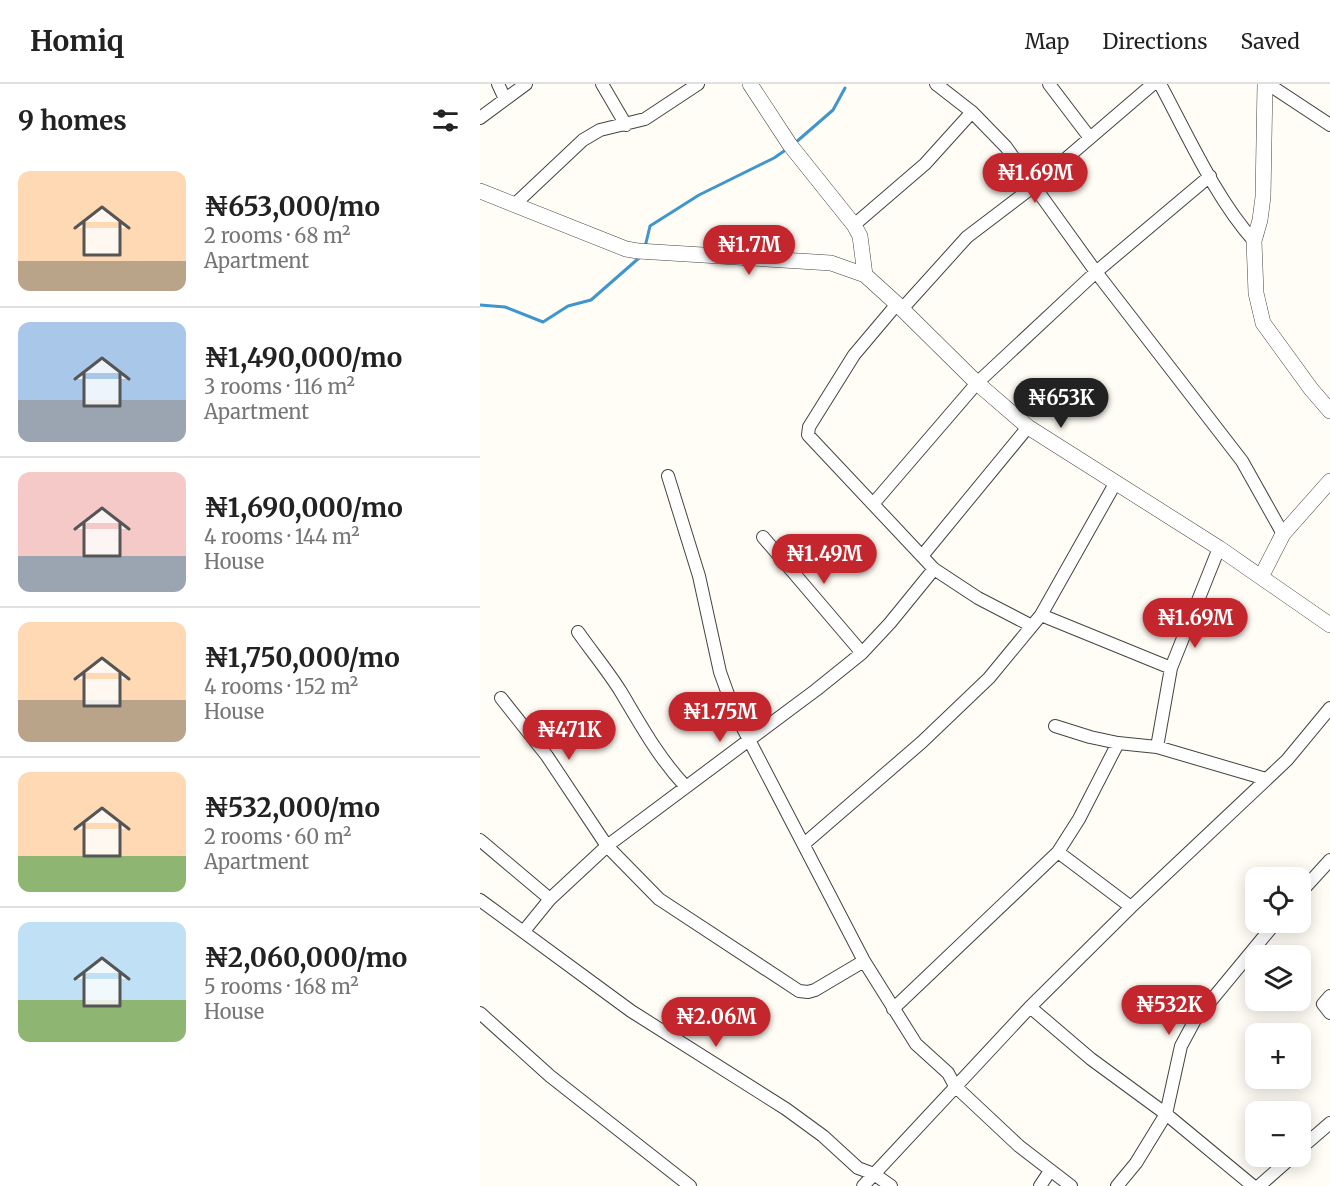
<!DOCTYPE html>
<meta charset="utf-8">
<style>
body{margin:0;font-family:Merriweather,serif;background:#f6f6f6;color:#222;height:100vh;display:flex;flex-direction:column;font-size:22px;white-space:nowrap}
*{box-sizing:border-box;margin:0}
p{font-size:20px;color:#767676}
.icon{flex:none;width:33px;height:33px;fill:none;stroke:currentColor;stroke-width:2;stroke-linecap:round;stroke-linejoin:round}
.map{position:relative;flex:1;overflow:hidden}
.details{display:flex;flex-direction:column;background:#fff;width:480px}
.details>*{flex:none}
.buttons{position:absolute;left:765px;top:783px;display:grid;gap:12px}
.buttons a{display:grid;place-items:center;width:66px;height:66px;border-radius:12px;background:#fff;box-shadow:0 3px 15px #0003;font-size:30px}
.price{position:absolute;translate:-50% -51px;padding:0 14px;border-radius:21px;background:#c4262e;color:#fff;font-size:20px;line-height:39px;filter:drop-shadow(0 2px 3px #0008)}
.price::after{content:'';position:absolute;left:50%;top:36px;width:18px;height:14px;margin-left:-9px;background:inherit;clip-path:polygon(0 0,100% 0,50% 100%)}
.price.selected{background:#222;color:#fff}
ul{padding:0;list-style:none}
li{display:flex;align-items:center;gap:18px;height:150px;padding:0 18px}
li+li{border-top:2px solid #e0e0e0}
li span{display:grid;place-items:center;flex:none;width:168px;height:120px;border-radius:12px;color:#555}
li>.icon{margin-inline-start:auto}
span .icon{width:72px;height:72px;fill:#fffc;stroke-width:1}
li b{font-size:26px}
h2{display:flex;justify-content:space-between;align-items:center;height:72px;padding:0 18px;font-size:26px}
header{display:flex;align-items:center;gap:36px;box-sizing:border-box;height:84px;padding:0 30px;background:#fff;border-bottom:2px solid #e0e0e0}
header strong{font-size:28px}
nav{display:flex;gap:33px;margin-inline-start:auto;font-size:21px}
main{display:flex;flex:1;min-height:0}
.map>svg:first-child{display:block}
.lines{fill:none;stroke-linecap:round;stroke-linejoin:round}
.stream{stroke:#3f96cf;stroke-width:3}
.minor-casing{stroke:#444;stroke-width:14}
.tertiary-casing{stroke:#444;stroke-width:16}
.minor{stroke:#fff;stroke-width:12}
.tertiary{stroke:#fff;stroke-width:15}
</style>
<header>
<strong>Homiq</strong>
<nav><a>Map</a><a>Directions</a><a>Saved</a></nav>
</header>
<main>
<section class="details">
<h2>9 homes<svg class="icon" aria-label="filters" viewBox="0 0 24 24"><path d="M4 7h16M4 17h16"/><circle cx="9" cy="7" r="2"/><circle cx="15" cy="17" r="2"/></svg></h2>
<ul>
<li><span style="background:linear-gradient(#ffd9b3 75%,#b9a48a 0)"><svg class="icon" aria-label="home" viewBox="0 0 24 24"><path d="M3 11l9-7 9 7M6 9v11h12V9"/></svg></span><div><b>₦653,000/mo</b><p>2 rooms · 68 m²</p><p>Apartment</p></div></li>
<li><span style="background:linear-gradient(#a9c7e8 65%,#9aa5b1 0)"><svg class="icon" aria-label="home" viewBox="0 0 24 24"><path d="M3 11l9-7 9 7M6 9v11h12V9"/></svg></span><div><b>₦1,490,000/mo</b><p>3 rooms · 116 m²</p><p>Apartment</p></div></li>
<li><span style="background:linear-gradient(#f6c9c9 70%,#9aa5b1 0)"><svg class="icon" aria-label="home" viewBox="0 0 24 24"><path d="M3 11l9-7 9 7M6 9v11h12V9"/></svg></span><div><b>₦1,690,000/mo</b><p>4 rooms · 144 m²</p><p>House</p></div></li>
<li><span style="background:linear-gradient(#ffd9b3 65%,#b9a48a 0)"><svg class="icon" aria-label="home" viewBox="0 0 24 24"><path d="M3 11l9-7 9 7M6 9v11h12V9"/></svg></span><div><b>₦1,750,000/mo</b><p>4 rooms · 152 m²</p><p>House</p></div></li>
<li><span style="background:linear-gradient(#ffd9b3 70%,#8fb573 0)"><svg class="icon" aria-label="home" viewBox="0 0 24 24"><path d="M3 11l9-7 9 7M6 9v11h12V9"/></svg></span><div><b>₦532,000/mo</b><p>2 rooms · 60 m²</p><p>Apartment</p></div></li>
<li><span style="background:linear-gradient(#bfe0f5 65%,#8fb573 0)"><svg class="icon" aria-label="home" viewBox="0 0 24 24"><path d="M3 11l9-7 9 7M6 9v11h12V9"/></svg></span><div><b>₦2,060,000/mo</b><p>5 rooms · 168 m²</p><p>House</p></div></li>
</ul>
</section>
<div class="map">
<svg width="850" height="1102" viewBox="0 0 850 1102">
<rect width="100%" height="100%" fill="#fffdf5"/>
<g class="lines">
<path class="stream" d="M315,59L353,26L365,4
M165,163L170,142L219,111L294,74L307,65
M0,221L25,223L63,238L88,222L111,216L159,174"/>
<defs>
<path id="minor" d="M18,0L25,15
M122,0L146,41
M456,0L492,28L526,63L616,188L762,377L803,450
M569,0L610,54
M680,0C707,50 736,115 774,157
M788,0L850,41
M0,34L46,0
M34,121L103,56L120,46L165,35L218,0
M374,141L445,80L492,28
M417,220L374,271L329,343L328,351L454,485L498,514L552,542
M422,225L487,153L554,102L673,0
M188,392L219,492L240,588L254,627L384,877L436,960L468,989L475,1002L539,1062L591,1102
M393,420L497,299L616,188L730,92
M283,453L382,569
M442,472L548,343
M561,531L691,584
M98,548C112,568 128,587 141,608C162,643 178,673 206,703
M21,614L67,672L127,762L179,815L319,907L328,908L335,906L384,877
M575,642L610,653L638,659L677,663L786,695
M677,663L691,584L739,464
M0,756L70,815
M324,760L442,658L509,594L561,531L636,398
M578,768L651,823
M820,809L850,776
M0,816L151,927L306,1025L343,1052L378,1084L394,1090L411,1102
M44,847L70,815L127,762L336,606L382,569L410,539L454,485
M850,912L843,920L850,929
M550,923L611,975L686,1030L773,1102
M413,925L578,768L599,735L638,659
M0,929L70,992L210,1102
M820,1065L850,1039
M383,1102L550,923L651,823L807,676L850,624
M560,1102L570,1087
M637,1102L656,1079L686,1030L701,962L715,936L796,838
M779,1102L813,1072"/>
<path id="tertiary" d="M270,0L310,61L374,141L380,152L385,191
M785,0L783,113L780,136L774,157L776,209L783,239L831,305L850,327
M0,107L146,165L158,167L351,179L385,191L417,220L497,299L548,343L739,464L850,541
M781,493L803,450L850,397"/>
</defs>
<use href="#minor" class="minor-casing"/>
<use href="#tertiary" class="tertiary-casing"/>
<use href="#minor" class="minor"/>
<use href="#tertiary" class="tertiary"/>
</g>
</svg>
<div class="buttons">
<a><svg class="icon" aria-label="locate" viewBox="0 0 24 24"><circle cx="12" cy="12" r="6"/><path d="M12 2v4M12 18v4M2 12h4M18 12h4"/></svg></a>
<a><svg class="icon" aria-label="layers" viewBox="0 0 24 24"><path d="M12 4l9 5-9 5-9-5zM3 14l9 5 9-5"/></svg></a>
<a>+</a>
<a>−</a>
</div>
<b class="price" style="left:555px;top:120px">₦1.69M</b>
<b class="price" style="left:269px;top:192px">₦1.7M</b>
<b class="price selected" style="left:581px;top:345px">₦653K</b>
<b class="price" style="left:344px;top:501px">₦1.49M</b>
<b class="price" style="left:715px;top:565px">₦1.69M</b>
<b class="price" style="left:240px;top:659px">₦1.75M</b>
<b class="price" style="left:89px;top:677px">₦471K</b>
<b class="price" style="left:689px;top:952px">₦532K</b>
<b class="price" style="left:236px;top:964px">₦2.06M</b>
</div>
</main>
